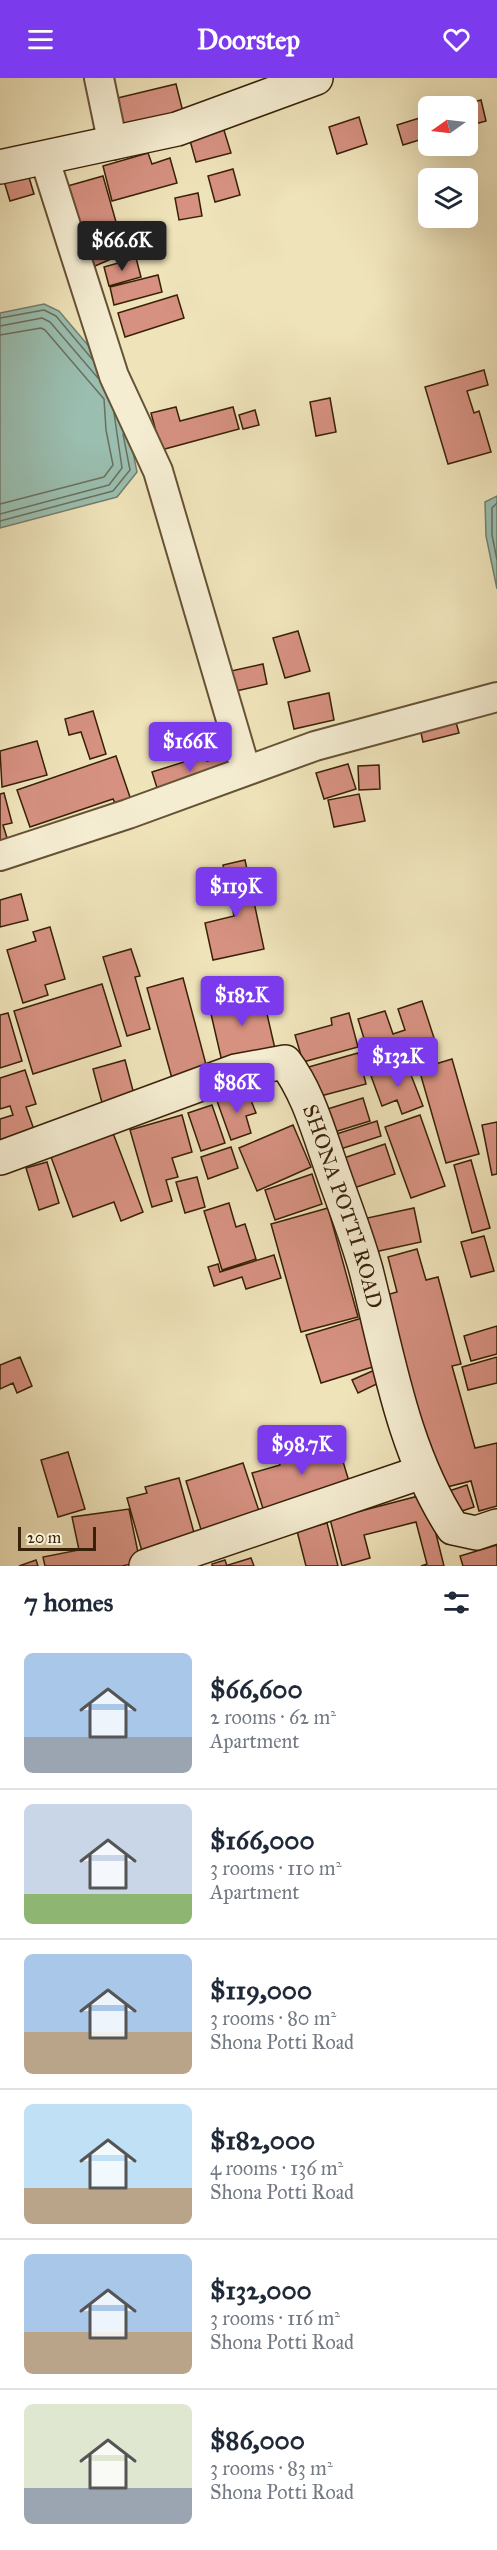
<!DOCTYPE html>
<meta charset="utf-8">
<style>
body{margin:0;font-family:"IM FELL Great Primer",serif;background:#f6f6f7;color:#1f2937;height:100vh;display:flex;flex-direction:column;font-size:22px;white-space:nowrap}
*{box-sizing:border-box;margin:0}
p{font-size:20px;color:#747a83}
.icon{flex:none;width:33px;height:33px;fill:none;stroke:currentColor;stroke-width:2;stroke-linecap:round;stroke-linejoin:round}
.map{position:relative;height:1488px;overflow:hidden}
.side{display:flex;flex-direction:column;background:#fff;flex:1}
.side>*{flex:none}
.needle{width:39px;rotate:256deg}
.controls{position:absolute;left:418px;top:18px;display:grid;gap:12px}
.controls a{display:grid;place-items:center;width:60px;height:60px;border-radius:9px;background:#fff;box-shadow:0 6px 24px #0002;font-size:30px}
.scale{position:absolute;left:18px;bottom:15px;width:78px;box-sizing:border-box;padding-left:6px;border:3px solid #392108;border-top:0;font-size:16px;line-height:21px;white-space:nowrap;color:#392108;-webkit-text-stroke:4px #f5edd2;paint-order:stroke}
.price{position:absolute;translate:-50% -51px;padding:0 14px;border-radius:6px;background:#7c3aed;color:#fff;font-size:20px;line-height:39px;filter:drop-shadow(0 2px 3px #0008)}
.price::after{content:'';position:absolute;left:50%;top:36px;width:18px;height:14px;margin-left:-9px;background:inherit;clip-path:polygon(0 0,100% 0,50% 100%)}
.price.current{background:#222;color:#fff}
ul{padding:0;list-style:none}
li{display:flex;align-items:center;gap:18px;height:150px;padding:0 24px}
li+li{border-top:2px solid #e0e1e3}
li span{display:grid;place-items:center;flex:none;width:168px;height:120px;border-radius:9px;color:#555}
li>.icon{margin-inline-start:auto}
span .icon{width:72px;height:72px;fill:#fffc;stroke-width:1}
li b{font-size:26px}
h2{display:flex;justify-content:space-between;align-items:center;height:72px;padding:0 24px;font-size:26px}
header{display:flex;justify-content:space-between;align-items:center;height:78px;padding:0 24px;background:#7c3aed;color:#fff;font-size:27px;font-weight:700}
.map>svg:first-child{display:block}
.water{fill:#9abeb0;stroke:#737f6d;stroke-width:1.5}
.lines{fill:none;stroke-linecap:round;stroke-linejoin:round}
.shore{stroke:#6a705c;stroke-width:1.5}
.building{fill:#d69181;stroke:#392108;stroke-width:1.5}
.street-casing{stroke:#665234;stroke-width:32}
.secondary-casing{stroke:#392108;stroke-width:36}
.street{stroke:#f5edd2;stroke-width:28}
.secondary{stroke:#f5edd2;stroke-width:33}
.labels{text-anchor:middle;stroke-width:4.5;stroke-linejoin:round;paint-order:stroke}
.street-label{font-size:21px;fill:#392108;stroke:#f5edd2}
</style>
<header><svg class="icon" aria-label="menu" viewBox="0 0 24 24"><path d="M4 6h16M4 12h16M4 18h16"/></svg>Doorstep<svg class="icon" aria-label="heart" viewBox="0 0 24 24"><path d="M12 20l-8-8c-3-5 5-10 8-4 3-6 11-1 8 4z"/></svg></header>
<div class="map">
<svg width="497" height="1488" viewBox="0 0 497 1488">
<rect width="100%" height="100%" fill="#efe3ba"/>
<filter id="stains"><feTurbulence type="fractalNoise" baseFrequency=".00333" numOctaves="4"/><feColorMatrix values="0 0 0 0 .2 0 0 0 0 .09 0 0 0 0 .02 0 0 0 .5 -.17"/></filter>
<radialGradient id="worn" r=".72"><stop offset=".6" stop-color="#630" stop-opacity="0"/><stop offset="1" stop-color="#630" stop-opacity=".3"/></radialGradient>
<path class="water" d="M44,226L59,233L126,312L128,349L137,394L117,419L0,450V235Z
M497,418V511L486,458L485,424Z"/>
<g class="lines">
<path class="shore" d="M0,240L44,232L56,238L92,281
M0,248L42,240L50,244L98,300
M0,257L41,250L45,252L104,321L106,352L113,387L104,399L0,426
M497,425L492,430V457L497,482
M0,436L109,407L122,390L114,335
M0,443L113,413L130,392L123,356"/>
</g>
<path class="building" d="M176,6L184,38L116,54L109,22Z
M481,22L486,43L468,48V28H460Z
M429,37V59L403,67L397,47Z
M359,39L367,66L337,76L329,49Z
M223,49L231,75L196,84L189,59Z
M148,75L152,86L170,80L177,105L112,123L103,88Z
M233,91L240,117L215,124L208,98Z
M28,96L34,116L10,123L4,103Z
M103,98L118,151L80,162L64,109Z
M198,115L202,138L179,142L175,120Z
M103,163L111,181L95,188L87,170Z
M136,180L141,199L109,208L104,189Z
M158,197L162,214L114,227L110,209Z
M177,217L184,240L125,259L118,235Z
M484,292L488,307L467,313L474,335L479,333L491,374L448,386L425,309Z
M330,320L336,354L316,358L310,324Z
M176,329L180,343L233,329L239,351L161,372L151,335Z
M255,332L259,347L243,351L239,337Z
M298,553L310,593L285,600L273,560Z
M263,586L267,606L227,615L222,595Z
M329,615L334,642L294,651L288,624Z
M93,633L106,676L90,681L81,654L69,657L65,641Z
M454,637L459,655L423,664L419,646Z
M37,663L47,697L2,709L0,673Z
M206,677L207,683L227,678L232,694L159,716L152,694Z
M116,678L131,722L116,727L113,721L30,749L17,712Z
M348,686L356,711L324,721L316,695Z
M379,687L380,711L359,712L358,688Z
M4,715L12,745L3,747L8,763L0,765V716Z
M359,716L365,743L334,749L328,722Z
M245,782L264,871L213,882L205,845L234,838L223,787Z
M21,816L28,842L0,849V822Z
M50,849L65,901L45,907L48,917L23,925L7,872L36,863L33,854Z
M131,871L140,898L135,899L150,951L127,958L103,879Z
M183,900L208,994L173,1004L147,910Z
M102,906L121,968L33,996L14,933Z
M261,910L276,975L223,988L208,923Z
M422,923L437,969L386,986L379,962L366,967L358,941L385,933L393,956L405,952L398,931Z
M8,935L22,983L0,990V937Z
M349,935L358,969L303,984L295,957L332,947L331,940Z
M358,975L366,1006L313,1020L305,990Z
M452,981L479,1076L446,1085L419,991Z
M125,982L137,1028L105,1036L93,991Z
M406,984L423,1028L402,1036L397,1022L382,1028L371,998Z
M25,992L36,1026L26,1029L37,1060L0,1072V1041L13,1037L10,1028L0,1031V1000Z
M247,1012L256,1035L246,1038L251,1055L231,1062L217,1023Z
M363,1020L370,1043L328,1056L321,1033Z
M212,1027L225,1065L201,1073L188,1035Z
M182,1037L192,1074L172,1080L178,1099L166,1102L172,1123L152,1129L130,1052Z
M420,1037L445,1108L411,1120L385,1049Z
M377,1043L381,1058L328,1075L324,1060Z
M497,1044V1096L492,1097L482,1047Z
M293,1047L311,1089L257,1113L239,1070Z
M113,1055L143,1134L121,1143L114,1124L73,1139L51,1079Z
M385,1066L395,1096L345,1113L335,1083Z
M231,1069L238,1090L208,1101L201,1079Z
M471,1082L490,1150L472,1155L454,1087Z
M47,1084L59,1125L39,1132L26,1090Z
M312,1096L322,1126L275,1142L265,1112Z
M197,1099L205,1129L185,1135L176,1104Z
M229,1125L236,1149L245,1146L256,1181L222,1192L204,1133Z
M328,1130L358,1239L301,1254L271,1146Z
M414,1130L421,1164L365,1176L358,1142Z
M484,1158L494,1193L471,1199L461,1164Z
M417,1171L426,1202L438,1199L461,1286L452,1288L475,1370L497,1365V1428L479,1433L471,1403L435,1412L383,1218L397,1214L388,1179Z
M274,1177L281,1200L246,1211L242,1199L214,1208L208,1189L218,1186L220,1194Z
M362,1240L376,1288L321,1305L306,1257Z
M497,1248V1276L471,1283L464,1258Z
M20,1279L32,1308L17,1315L13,1305L0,1311V1287Z
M497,1279V1305L468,1312L462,1289Z
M377,1291L383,1303L358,1315L352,1302Z
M335,1357L351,1410L265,1437L252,1395L280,1387L276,1375Z
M68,1374L85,1431L58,1439L41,1382Z
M243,1385L261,1439L203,1458L186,1403Z
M179,1400L196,1462L143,1477L127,1420L147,1415L145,1409Z
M467,1407L474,1429L450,1437L443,1415Z
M426,1416L444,1488H421L427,1486L416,1444L364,1457L370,1480L342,1488L330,1441Z
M129,1431L140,1484L122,1488H45L43,1479L79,1472L72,1439Z
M327,1445L338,1488H306L297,1453Z
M497,1467V1488H463L460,1478Z
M251,1480L254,1488H229L228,1487Z
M36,1482L38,1488H19Z
M225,1482L227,1488H212V1486Z"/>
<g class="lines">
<defs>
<path id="street" d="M99,0L113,67
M44,79L114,298L158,393L246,693
M0,778L128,736L315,668L497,619"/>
<g id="secondary">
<path d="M0,89L177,51L316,0"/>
<path id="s1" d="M0,1080L236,993L285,984C307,1013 317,1049 329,1083C341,1119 356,1155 366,1192C388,1278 403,1374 453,1450L476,1455L497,1448"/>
<path d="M146,1488L422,1394"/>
</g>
</defs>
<use href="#street" class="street-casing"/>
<use href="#secondary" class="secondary-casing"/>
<use href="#street" class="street"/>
<use href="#secondary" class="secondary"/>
</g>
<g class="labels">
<g class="street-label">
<text dy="7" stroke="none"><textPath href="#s1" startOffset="458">SHONA POTTI ROAD</textPath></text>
</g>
</g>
<rect width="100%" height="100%" filter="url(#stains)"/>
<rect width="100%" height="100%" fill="url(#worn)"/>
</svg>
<div class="controls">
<a><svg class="needle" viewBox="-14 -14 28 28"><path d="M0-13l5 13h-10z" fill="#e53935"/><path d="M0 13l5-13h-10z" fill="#747a83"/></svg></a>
<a><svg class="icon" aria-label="layers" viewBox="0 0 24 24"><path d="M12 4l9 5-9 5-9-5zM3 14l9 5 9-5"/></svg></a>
</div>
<div class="scale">20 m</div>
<b class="price current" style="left:122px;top:194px">$66.6K</b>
<b class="price" style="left:190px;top:695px">$166K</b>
<b class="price" style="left:236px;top:840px">$119K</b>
<b class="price" style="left:242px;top:949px">$182K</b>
<b class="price" style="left:398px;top:1010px">$132K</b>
<b class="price" style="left:237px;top:1036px">$86K</b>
<b class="price" style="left:302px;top:1398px">$98.7K</b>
</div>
<section class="side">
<h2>7 homes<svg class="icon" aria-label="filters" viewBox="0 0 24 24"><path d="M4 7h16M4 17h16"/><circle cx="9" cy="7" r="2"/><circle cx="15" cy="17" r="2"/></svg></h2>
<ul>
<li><span style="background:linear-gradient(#a9c7e8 70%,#9aa5b1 0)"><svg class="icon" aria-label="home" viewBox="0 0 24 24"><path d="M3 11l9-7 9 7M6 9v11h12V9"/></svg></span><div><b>$66,600</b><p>2 rooms · 62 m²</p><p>Apartment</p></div></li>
<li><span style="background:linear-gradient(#c9d6e8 75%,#8fb573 0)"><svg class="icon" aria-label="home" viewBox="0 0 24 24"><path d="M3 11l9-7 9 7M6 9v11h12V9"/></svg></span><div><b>$166,000</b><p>3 rooms · 110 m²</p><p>Apartment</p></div></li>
<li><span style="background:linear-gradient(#a9c7e8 65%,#b9a48a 0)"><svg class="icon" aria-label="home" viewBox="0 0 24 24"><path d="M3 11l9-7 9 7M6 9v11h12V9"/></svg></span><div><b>$119,000</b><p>3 rooms · 80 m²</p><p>Shona Potti Road</p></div></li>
<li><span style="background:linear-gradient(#bfe0f5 70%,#b9a48a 0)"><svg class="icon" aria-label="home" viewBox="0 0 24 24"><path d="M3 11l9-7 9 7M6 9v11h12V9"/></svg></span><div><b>$182,000</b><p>4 rooms · 136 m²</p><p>Shona Potti Road</p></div></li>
<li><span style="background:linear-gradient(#a9c7e8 65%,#b9a48a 0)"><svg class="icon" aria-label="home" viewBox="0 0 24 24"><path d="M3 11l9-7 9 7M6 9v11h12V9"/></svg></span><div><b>$132,000</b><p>3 rooms · 116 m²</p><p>Shona Potti Road</p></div></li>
<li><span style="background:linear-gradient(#dfe7d0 70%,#9aa5b1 0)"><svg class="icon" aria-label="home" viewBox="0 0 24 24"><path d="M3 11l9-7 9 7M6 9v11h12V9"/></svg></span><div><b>$86,000</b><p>3 rooms · 83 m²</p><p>Shona Potti Road</p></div></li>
</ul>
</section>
